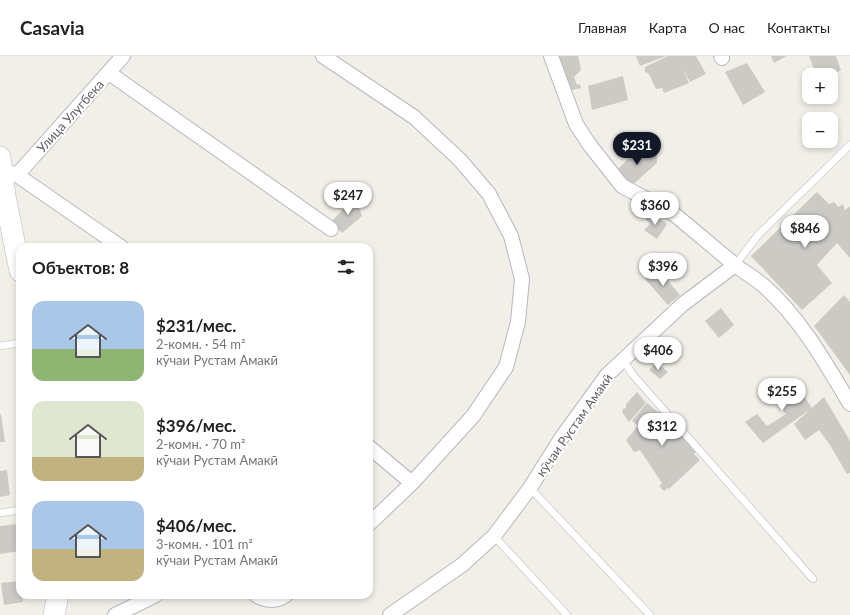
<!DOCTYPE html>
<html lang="ru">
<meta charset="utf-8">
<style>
body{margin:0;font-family:Lato,sans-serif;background:#f6f6f6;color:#202124;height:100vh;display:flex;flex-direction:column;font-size:15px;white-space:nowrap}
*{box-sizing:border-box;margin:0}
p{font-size:13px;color:#757577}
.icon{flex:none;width:22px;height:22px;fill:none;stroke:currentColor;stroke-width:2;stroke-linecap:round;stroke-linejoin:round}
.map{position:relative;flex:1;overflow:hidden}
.sheet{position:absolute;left:16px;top:187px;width:357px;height:356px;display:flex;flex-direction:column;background:#fff;border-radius:12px;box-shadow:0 2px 6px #0003}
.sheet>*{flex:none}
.tools{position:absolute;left:802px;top:12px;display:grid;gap:8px}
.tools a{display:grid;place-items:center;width:36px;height:36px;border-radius:8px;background:#fff;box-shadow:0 2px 6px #0003;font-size:20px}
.price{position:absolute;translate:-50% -34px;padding:0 9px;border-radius:14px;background:#fff;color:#222;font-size:13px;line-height:26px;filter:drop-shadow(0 1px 2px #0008)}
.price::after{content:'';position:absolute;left:50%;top:24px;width:12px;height:9px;margin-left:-6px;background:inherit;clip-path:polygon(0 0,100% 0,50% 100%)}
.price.active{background:#111827;color:#fff}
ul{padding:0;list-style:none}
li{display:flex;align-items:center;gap:12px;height:100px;padding:0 16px}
li span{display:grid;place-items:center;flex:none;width:112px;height:80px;border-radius:12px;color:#555}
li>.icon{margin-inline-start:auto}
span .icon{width:48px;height:48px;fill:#fffc;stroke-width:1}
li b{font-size:17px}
h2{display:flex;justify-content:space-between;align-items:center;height:48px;padding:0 16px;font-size:17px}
header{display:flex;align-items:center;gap:24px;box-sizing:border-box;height:56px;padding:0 20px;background:#fff;border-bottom:1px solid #e0e0e0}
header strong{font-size:19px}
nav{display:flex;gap:22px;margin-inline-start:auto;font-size:14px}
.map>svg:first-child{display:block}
.building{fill:#cccac5}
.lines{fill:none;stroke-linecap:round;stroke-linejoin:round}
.lane-casing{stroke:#b5b8bc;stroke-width:8}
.street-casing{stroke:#b5b8bc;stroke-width:16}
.secondary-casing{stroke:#b6babf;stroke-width:22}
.lane{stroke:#fff;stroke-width:7}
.street{stroke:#fff;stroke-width:14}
.secondary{stroke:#fff;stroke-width:21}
.labels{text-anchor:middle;stroke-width:4;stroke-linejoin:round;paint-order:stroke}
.street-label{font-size:13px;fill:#5f6368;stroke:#fff}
</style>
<header>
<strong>Casavia</strong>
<nav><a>Главная</a><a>Карта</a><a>О нас</a><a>Контакты</a></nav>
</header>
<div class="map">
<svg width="850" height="559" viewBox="0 0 850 559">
<rect width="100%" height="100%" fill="#f1efe8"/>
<path class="building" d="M558,0H578L581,14L574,21L577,29L580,28L581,32L567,35Z
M636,0H666L640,10Z
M668,0H696L706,18L690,26L683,13L689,27L664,37L662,32L656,33L649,18L645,16V11Z
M771,0H787L774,7Z
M809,0H836L841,14L831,20L816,19Z
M747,7L765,36L743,49L725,16Z
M623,20L628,44L592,54L588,30Z
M642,89L649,97L654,96L657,100V107L630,131L616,115Z
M817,136L829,148L834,146L838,151L843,148L845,154L840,159L850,150V169L847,166L850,169V202L837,187L817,209L832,227L802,254L751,200Z
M355,140L362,160L342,177L332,165Z
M650,156L667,168L657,183L644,174L650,168L645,163Z
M658,213L680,239L668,249L645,223Z
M844,239L850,246V319L814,270Z
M721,252L734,269L719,282L705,265Z
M657,306L668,316L660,323L649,314Z
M792,323L812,352L763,387L745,366L757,358L767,370L786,358L772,340Z
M637,336L646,347L629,366L622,356L623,353L626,352V348Z
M824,341L850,385V417L847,418L830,389L819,374L805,384L794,368Z
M647,347L658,356H661L696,396L694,398L700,404L669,433L668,432L664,435L659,430L662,427L640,394L634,396L626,384L637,371H640L632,365Z
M1,358L5,386H0V359Z
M7,414L10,439L0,441V415Z
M17,468L20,495L0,498V470Z
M20,525V539H22L23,546L4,549L1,527Z"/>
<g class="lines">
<defs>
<path id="lane" d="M735,209L759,178L850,89
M0,290L20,287
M623,304L633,319L813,523
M530,432L650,559
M0,457L20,454
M494,480L567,559"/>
<path id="street" d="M323,0L414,61L460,104L489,138L511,180L522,223L518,266L506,311L473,360L412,427L369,468
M551,0L576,68L589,88L622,130L674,158L735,209
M721,0L722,2
M109,17L331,173
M8,116L17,119L121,191
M17,119L123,0
M369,391L412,427
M256,539C265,545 277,546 286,539
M115,559L156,539
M390,559L462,509L494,480L530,432L562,381L607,319L683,248L735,209C744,216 755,222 764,230C801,263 825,306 850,348"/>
<path id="secondary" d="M0,101L5,140L20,215
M54,559L58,539"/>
</defs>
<use href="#lane" class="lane-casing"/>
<use href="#street" class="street-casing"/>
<use href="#secondary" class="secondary-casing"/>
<use href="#lane" class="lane"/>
<use href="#street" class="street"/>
<use href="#secondary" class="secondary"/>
</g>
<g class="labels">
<g class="street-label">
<text transform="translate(70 60) rotate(-48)" y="5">Улица Улугбека</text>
<text transform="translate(574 369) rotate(-55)" y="5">кӯчаи Рустам Амакӣ</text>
</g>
</g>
</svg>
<div class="tools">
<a>+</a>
<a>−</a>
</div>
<b class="price active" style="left:637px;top:110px">$231</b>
<b class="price" style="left:348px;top:160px">$247</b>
<b class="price" style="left:655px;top:170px">$360</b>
<b class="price" style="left:805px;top:193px">$846</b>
<b class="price" style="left:663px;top:231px">$396</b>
<b class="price" style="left:658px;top:315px">$406</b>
<b class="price" style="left:782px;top:356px">$255</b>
<b class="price" style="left:662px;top:391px">$312</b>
<section class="sheet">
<h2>Объектов: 8<svg class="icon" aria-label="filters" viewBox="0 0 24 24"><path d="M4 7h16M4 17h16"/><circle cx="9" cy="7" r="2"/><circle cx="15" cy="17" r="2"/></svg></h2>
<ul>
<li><span style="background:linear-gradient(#a9c7e8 60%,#8fb573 0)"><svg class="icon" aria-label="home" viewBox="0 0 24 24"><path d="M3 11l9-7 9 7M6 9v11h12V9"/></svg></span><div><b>$231/мес.</b><p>2-комн. · 54 m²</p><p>кӯчаи Рустам Амакӣ</p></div></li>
<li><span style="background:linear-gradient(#dfe7d0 70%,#c2b280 0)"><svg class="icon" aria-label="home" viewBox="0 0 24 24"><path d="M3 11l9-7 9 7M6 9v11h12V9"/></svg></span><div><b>$396/мес.</b><p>2-комн. · 70 m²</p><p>кӯчаи Рустам Амакӣ</p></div></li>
<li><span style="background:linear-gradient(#a9c7e8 60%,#c2b280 0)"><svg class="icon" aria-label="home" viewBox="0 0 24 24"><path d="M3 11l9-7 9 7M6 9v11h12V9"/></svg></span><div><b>$406/мес.</b><p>3-комн. · 101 m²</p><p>кӯчаи Рустам Амакӣ</p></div></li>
</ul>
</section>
</div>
